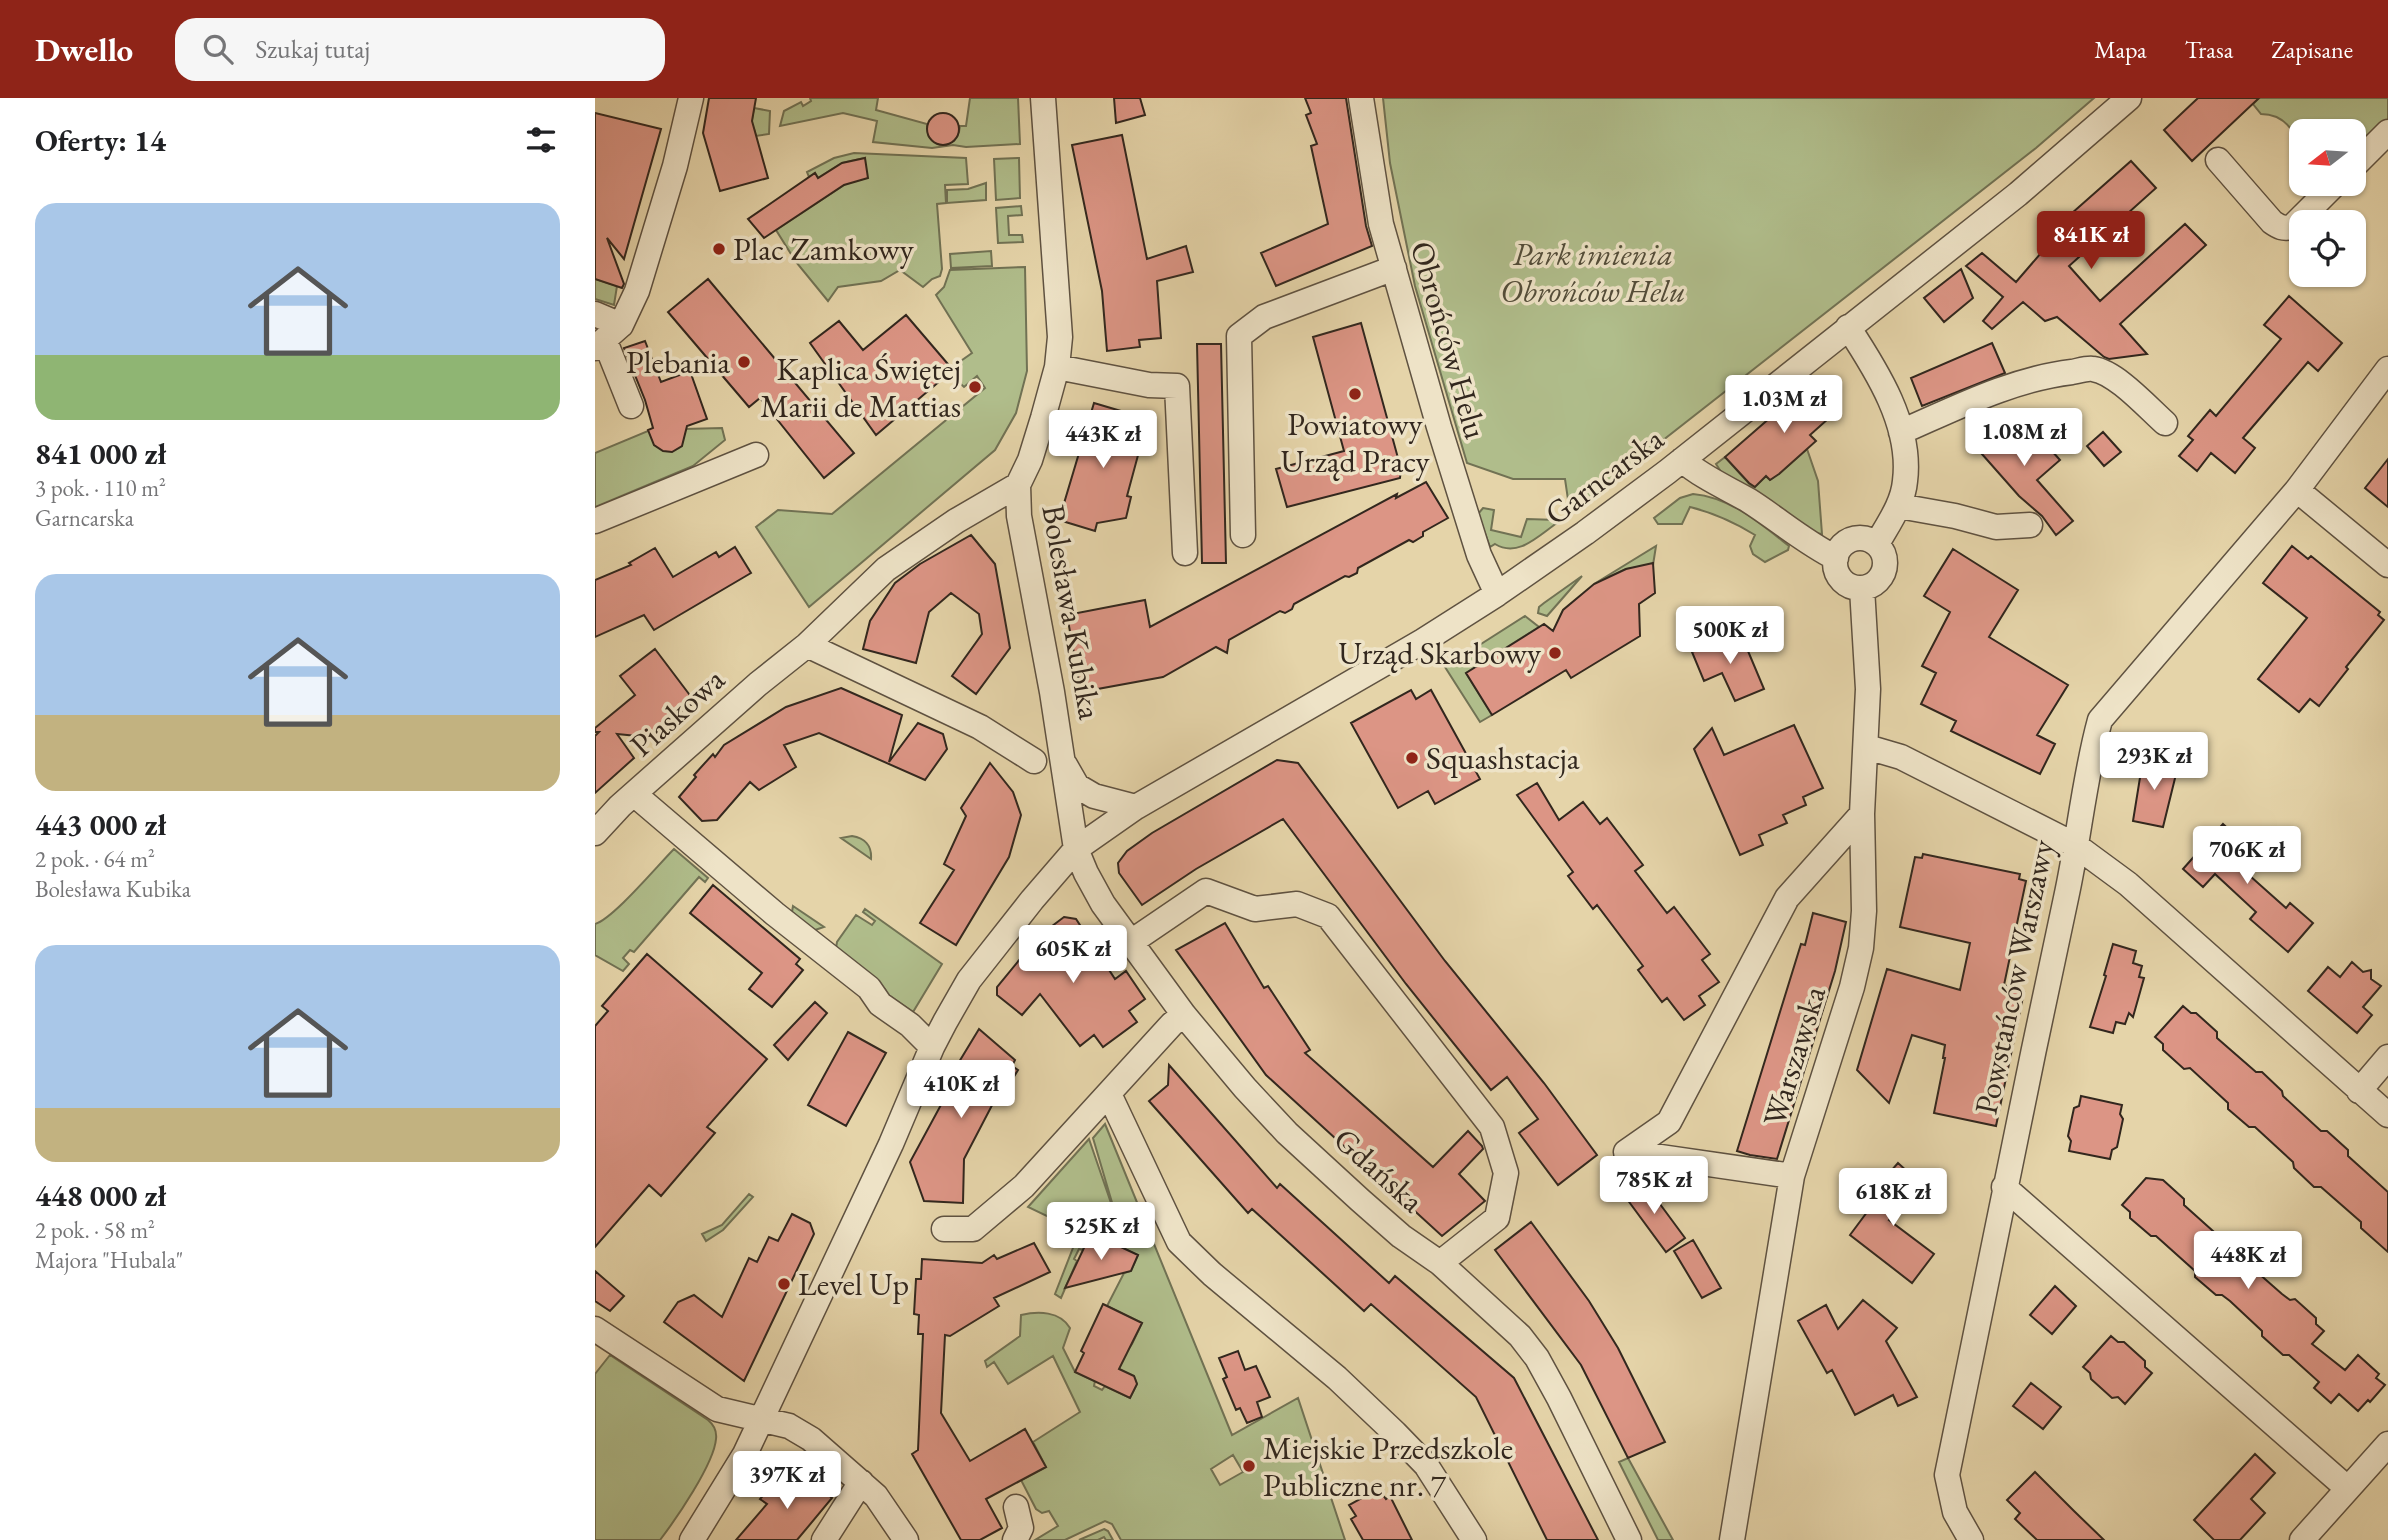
<!DOCTYPE html>
<html lang="pl">
<meta charset="utf-8">
<style>
body{margin:0;font-family:"EB Garamond",serif;background:#f6f6f6;color:#202124;height:100vh;display:flex;flex-direction:column;font-size:26px;white-space:nowrap}
*{box-sizing:border-box;margin:0}
p{font-size:23px;color:#757577}
.icon{flex:none;width:38px;height:38px;fill:none;stroke:currentColor;stroke-width:2;stroke-linecap:round;stroke-linejoin:round}
.map{position:relative;flex:1;overflow:hidden}
.panel{display:flex;flex-direction:column;background:#fff;width:595px}
.panel>*{flex:none}
.needle{width:46px;rotate:253deg}
.tools{position:absolute;left:1694px;top:21px;display:grid;gap:14px}
.tools a{display:grid;place-items:center;width:77px;height:77px;border-radius:14px;background:#fff;box-shadow:0 2px 5px #0004;font-size:35px}
.price{position:absolute;translate:-50% -60px;padding:0 16px;border-radius:7px;background:#fff;color:#222;font-size:23px;line-height:46px;filter:drop-shadow(0 2px 4px #0008)}
.price::after{content:'';position:absolute;left:50%;top:42px;width:21px;height:16px;margin-left:-10px;background:inherit;clip-path:polygon(0 0,100% 0,50% 100%)}
.price.active{background:#8f2418;color:#fff}
ul{padding:0;list-style:none}
li{display:grid;align-content:center;gap:14px;height:371px;padding:0 35px}
li span{display:grid;place-items:center;height:217px;border-radius:21px;color:#555}
li>.icon{margin-inline-start:auto}
span .icon{width:126px;height:126px;fill:#fffc;stroke-width:1}
li b{font-size:30px}
h2{display:flex;justify-content:space-between;align-items:center;height:84px;padding:0 35px;font-size:30px}
header{display:flex;align-items:center;gap:42px;box-sizing:border-box;height:98px;padding:0 35px;background:#8f2418;color:#fff}
header strong{font-size:33px}
nav{display:flex;gap:38px;margin-inline-start:auto;font-size:24px}
.search{width:490px;height:63px;background:#f6f6f6;display:flex;align-items:center;gap:18px;box-sizing:border-box;padding:0 24px;border-radius:21px;color:#757577;font-size:26px}
main{display:flex;flex:1;min-height:0}
.map>svg:first-child{display:block}
.green{fill:#b0bd8b;stroke:#717254;stroke-width:2;fill-rule:evenodd}
.building{fill:#dc9585;stroke:#32271e;stroke-width:2}
.lines{fill:none;stroke-linecap:round;stroke-linejoin:round}
.minor-casing{stroke:#5f5241;stroke-width:27}
.minor{stroke:#eee3c7;stroke-width:24}
.poi-dot{fill:#8f2418;stroke:#eee3c7;stroke-width:2.5}
.labels{text-anchor:middle;stroke-width:7;stroke-linejoin:round;paint-order:stroke}
.poi-label{font-size:32px;fill:#32271e;stroke:#eee3c7;text-anchor:start}
.park-label{font-size:32px;font-style:italic;fill:#524c39;stroke:#eee3c7}
.street-label{font-size:32px;fill:#32271e;stroke:#eee3c7}
</style>
<header>
<strong>Dwello</strong>
<div class="search"><svg class="icon" aria-label="search" viewBox="0 0 24 24"><circle cx="10" cy="10" r="6"/><path d="M15 15l6 6"/></svg>Szukaj tutaj</div>
<nav><a>Mapa</a><a>Trasa</a><a>Zapisane</a></nav>
</header>
<main>
<section class="panel">
<h2>Oferty: 14<svg class="icon" aria-label="filters" viewBox="0 0 24 24"><path d="M4 7h16M4 17h16"/><circle cx="9" cy="7" r="2"/><circle cx="15" cy="17" r="2"/></svg></h2>
<ul>
<li><span style="background:linear-gradient(#a9c7e8 70%,#8fb573 0)"><svg class="icon" aria-label="home" viewBox="0 0 24 24"><path d="M3 11l9-7 9 7M6 9v11h12V9"/></svg></span><div><b>841 000 zł</b><p>3 pok. · 110 m²</p><p>Garncarska</p></div></li>
<li><span style="background:linear-gradient(#a9c7e8 65%,#c2b280 0)"><svg class="icon" aria-label="home" viewBox="0 0 24 24"><path d="M3 11l9-7 9 7M6 9v11h12V9"/></svg></span><div><b>443 000 zł</b><p>2 pok. · 64 m²</p><p>Bolesława Kubika</p></div></li>
<li><span style="background:linear-gradient(#a9c7e8 75%,#c2b280 0)"><svg class="icon" aria-label="home" viewBox="0 0 24 24"><path d="M3 11l9-7 9 7M6 9v11h12V9"/></svg></span><div><b>448 000 zł</b><p>2 pok. · 58 m²</p><p>Majora &quot;Hubala&quot;</p></div></li>
</ul>
</section>
<div class="map">
<svg width="1793" height="1442" viewBox="0 0 1793 1442">
<rect width="100%" height="100%" fill="#e5d4a9"/>
<filter id="stains"><feTurbulence type="fractalNoise" baseFrequency=".00286" numOctaves="4"/><feColorMatrix values="0 0 0 0 .2 0 0 0 0 .09 0 0 0 0 .02 0 0 0 .5 -.17"/></filter>
<radialGradient id="worn" r=".72"><stop offset=".6" stop-color="#630" stop-opacity="0"/><stop offset="1" stop-color="#630" stop-opacity=".3"/></radialGradient>
<path class="green" d="M215,0H283L281,12L332,26L335,40L348,47L359,43L364,34L365,28H371L375,0H423L425,46L371,49L358,47L337,50L278,44L282,23L248,15L185,28L189,13L206,4L208,8L216,3Z
M788,0H1499L1441,50L975,415L970,381H918L872,365L820,188L795,65Z
M1664,0H1793V27L1759,61V33H1706V52C1700,32 1688,16 1666,16L1658,6Z
M159,10L175,13L174,36L161,38L159,31L155,32Z
M259,55L371,60L373,86L350,87L351,105L342,106L347,171L345,178L337,181L328,189L305,172L286,183L243,189L233,203L201,164L181,132L249,87L269,60L247,65L223,80L220,75L214,79L212,74L239,60Z
M424,60L425,100L401,102L399,61Z
M391,85V102L352,105V92L373,91Z
M426,108L427,117L413,118L414,137H427L428,144L403,145L401,110Z
M396,153L397,168L356,170L355,156Z
M430,169L432,273L421,315L400,352L214,509L161,429L183,412L237,416L390,290L382,278L369,289L354,275L358,272L356,270L377,255L341,197L349,189L355,172Z
M0,181L22,188L19,207L0,201Z
M84,320L88,331L127,330L130,342L98,368L0,409V355Z
M1212,351L1223,383L1227,436L1220,435L1130,380L1121,366L1130,359L1158,390L1171,378L1175,382L1179,379V372L1184,376Z
M1098,396C1135,399 1166,426 1194,448L1193,452L1170,464L1158,456L1155,448L1160,437C1139,424 1119,415 1095,409L1087,426H1063L1059,420L1085,400Z
M888,410L899,412L896,432L926,439L932,421L962,422V425C943,438 923,460 900,446L895,449L883,416Z
M1061,448L1058,467L1031,471L999,486Z
M987,478L952,518L943,515L944,509L949,505Z
M930,518L944,529L871,575L897,617L885,624L850,569Z
M257,738C270,740 277,748 276,761L246,740Z
M79,751L113,780L110,784L104,779L39,854L35,852L28,860L34,866L28,873L0,857V826C18,821 63,767 79,751Z
M198,808L229,829L217,833L197,814Z
M270,811L347,866L318,914L292,896L290,891L241,850L242,844L261,817L277,827L280,823L268,814Z
M510,1026L637,1337L703,1300L750,1442H526L517,1426L510,1423L470,1442H440L463,1428L454,1413L447,1415L441,1411L426,1382L451,1369L438,1344L485,1314L458,1258L413,1286L399,1264L392,1269L390,1263L425,1238L426,1217C443,1213 465,1213 475,1230L468,1250L480,1274L500,1283L499,1288L507,1292L510,1288L535,1300L542,1286L539,1278L520,1269L537,1246L547,1225L512,1208L529,1175L536,1173L543,1157L525,1149L527,1144L519,1140L516,1144L496,1135L488,1152L484,1151L479,1161L482,1163L466,1200L460,1196L485,1132L489,1127L509,1124L518,1108L498,1040ZM638,1357L648,1374L625,1387L616,1371Z
M494,1041L516,1105L506,1121L489,1122L481,1132L433,1109Z
M154,1096L158,1099L128,1132L111,1143L107,1136L127,1127Z
M15,1257L113,1322C119,1327 122,1333 121,1341C119,1366 81,1421 65,1442H0V1276Z
M1033,1360L1078,1442H1063L1024,1364Z
M509,1431L513,1433L518,1442H511L509,1439L503,1442H484Z"/>
<path class="building" d="M114,0H161L157,23L173,80L125,93L108,35Z
M519,0H545L550,17L521,25Z
M710,0H751L771,128L777,148L681,188L666,155L733,126L716,48L722,46L711,17L716,15Z
M1603,0H1664L1597,63L1569,32Z
M332 31a16 16 0 1 1 32 0a16 16 0 1 1-32 0Z
M0,15L66,31L29,161L12,140L29,186L27,190L0,181Z
M527,37L552,161L591,148L598,174L562,183L566,240L544,242L545,249L512,253L507,193L477,47Z
M270,60L273,80L249,87L169,140L153,121L220,75L223,80L247,65Z
M1536,63L1561,90L1474,168L1505,203L1590,126L1611,147L1525,226L1552,256L1514,261L1509,259L1462,219L1450,223L1428,204L1397,231L1388,223L1408,199L1371,168L1387,155L1421,184L1471,126L1468,123Z
M1366,171L1378,200L1349,224L1329,200Z
M113,181L259,355L229,380L165,300L154,309L73,214Z
M1694,198L1747,245L1723,273L1713,264L1648,340L1660,350L1640,375L1616,355L1602,373L1584,358L1598,342L1593,338L1615,312L1621,318L1686,241L1669,227Z
M311,217L358,272L281,337L215,245L244,223L268,252Z
M766,225L806,371L805,380L692,409L681,371L749,353L718,239Z
M50,243L66,284L95,273L112,321L92,328L87,348L77,354L68,353L59,347L53,332L58,330L50,302L29,250Z
M1397,245L1410,275L1327,308L1316,280Z
M602,246H626L631,465H607Z
M1222,279L1245,307L1241,310L1243,312L1215,337L1221,343L1184,376L1175,382L1171,378L1160,389L1154,385L1130,359Z
M499,305L536,316L534,324L542,326L540,333L549,335L532,398L536,399L531,420L502,425L500,433L464,422Z
M1413,316L1432,337L1438,332L1465,362L1442,382L1478,423L1461,437L1447,418L1424,398L1379,347Z
M1508,334L1526,354L1509,368L1492,348Z
M1793,361V409L1770,390Z
M831,384L853,420L828,434V438L818,444L814,442L763,470L762,475L754,479L750,478L699,506L697,511L690,515L685,513L634,542L632,555L621,549L568,579L486,594L472,517L550,502L555,529L802,396L801,400Z
M376,437L400,466L415,550L381,596L357,578L387,536L384,516L356,495L334,514L321,565L268,551L275,523L300,485L325,466Z
M1697,448L1713,461L1716,458L1785,514L1783,517L1789,522L1751,569L1753,571L1724,608L1715,601L1704,614L1663,581L1712,520L1668,485Z
M140,449L156,475L59,532L49,517L0,539V482L36,467L34,465L60,450L78,479L121,454L124,459Z
M1358,451L1423,492L1394,539L1473,587L1442,637L1460,646L1445,676L1356,633L1361,623L1326,606L1341,575L1327,568L1355,514L1329,498Z
M1058,465L1060,495L1044,506L1045,538L976,580L971,572L897,617L871,575L949,526L958,533L968,512L999,486L1031,471Z
M1145,534L1169,591L1140,603L1127,575L1109,583L1097,554Z
M60,551L100,604L79,619L83,624L62,640L22,636L39,660L0,695V638L4,634H0V630L40,597L25,578Z
M246,590L307,617L294,664L323,625L348,636L352,651L330,682L224,635L189,647L201,669L164,692L155,684L122,722L107,723L84,699L101,679L99,677L118,656L120,659L129,647L191,609Z
M816,592L821,601L836,592L885,681L840,706L833,693L803,710L756,625Z
M1199,627L1228,690L1208,699L1211,707L1188,717L1192,725L1164,737L1168,747L1145,757L1099,651L1117,630L1129,657Z
M1548,661L1583,668L1568,729L1538,723Z
M682,662L703,665L850,863L949,985L1002,1057L963,1087L924,1035L943,1021L912,979L896,992L811,886L688,721L601,771L547,807L524,775L523,765L532,753L557,735Z
M395,665L418,694L426,717L414,759L361,847L325,825L359,772L349,766L371,718L366,710Z
M942,685L964,722L988,704L1005,726L1012,720L1048,767L1040,773L1072,815L1079,809L1115,856L1107,862L1124,884L1104,898L1110,907L1089,922L1072,900L1067,904L1043,872L1048,868L1002,807L998,811L973,778L978,774L922,697Z
M1628,726L1669,763L1655,778L1691,810L1695,805L1718,825L1693,854L1655,821L1661,814L1620,776L1608,789L1588,771Z
M1328,756L1425,776L1424,781L1431,783L1409,887L1429,894L1401,1028L1339,1015L1350,960H1348L1350,947L1317,937L1294,1005L1262,972L1292,871L1365,892L1375,845L1305,829L1320,759L1327,760Z
M118,787L205,861L201,866L208,872L177,909L154,891L167,875L95,815Z
M1218,815L1251,824L1240,873L1182,1061L1155,1057L1142,1053L1206,846L1210,847Z
M469,819L481,821L520,881L531,873L550,901L534,913L542,924L508,949L499,937L485,948L445,896L427,917L402,897V889L444,838Z
M630,825L669,890L673,888L715,952L710,955L838,1069L873,1033L887,1048L888,1051L864,1076L890,1103L847,1138L671,977L581,852Z
M1518,846L1541,853L1538,865L1547,868L1544,879L1549,880L1538,919L1534,915L1530,926L1521,924L1518,935L1495,929L1511,878L1509,877Z
M52,856L172,961L112,1029L120,1035L66,1098L54,1087L0,1149V928L13,913L7,908Z
M1757,864L1768,874L1776,872V881L1786,888L1768,909L1777,917L1762,935L1713,893L1733,869L1745,879Z
M220,904L232,915L193,962L179,947Z
M1588,908L1596,915H1601L1622,934V940L1661,974H1667L1687,993L1688,998L1726,1033H1732L1753,1052V1058L1793,1094V1154L1766,1130V1124L1726,1089H1719L1699,1070L1698,1064L1660,1029H1654L1633,1011V1005L1595,970L1589,971L1568,952V946L1560,939Z
M384,931L420,962L417,968L423,972L410,993L406,990L369,1061L368,1105L329,1103L315,1064L360,981L367,966L364,964Z
M253,934L291,955L251,1028L213,1007Z
M574,967L682,1090L685,1086L794,1185L800,1178L919,1280L1003,1442H952L881,1299L776,1206L769,1213L657,1111L653,1115L554,1003L573,987Z
M1486,998L1527,1007L1525,1016L1528,1021L1522,1049L1517,1052L1515,1061L1474,1053L1476,1043L1473,1038L1479,1010L1484,1008Z
M1303,1065L1326,1086L1294,1122L1339,1156L1317,1185L1255,1137L1293,1086L1288,1082Z
M1551,1080L1568,1082L1589,1101V1107L1628,1142H1633L1654,1161V1167L1687,1196L1695,1202L1700,1201L1721,1220V1226L1729,1233L1717,1246L1750,1272L1763,1257L1784,1276L1781,1280L1790,1287L1775,1304L1773,1302L1763,1313L1744,1296L1736,1305L1719,1290L1724,1284L1694,1257H1688L1667,1238V1233L1635,1203L1627,1197H1621L1600,1179V1173L1561,1138H1556L1535,1120V1114L1527,1107Z
M1048,1083L1090,1140L1071,1154L1029,1097Z
M197,1116L215,1125L219,1136L149,1283L69,1224L83,1204L99,1197L127,1219L154,1160L162,1164L174,1139L183,1143Z
M936,1124L994,1203L1023,1250L1070,1344L1033,1360L986,1267L900,1152Z
M496,1135L543,1157L536,1173L470,1190Z
M1098,1142L1126,1190L1107,1200L1079,1153Z
M439,1145L455,1174L399,1200L404,1208L355,1238L350,1237L346,1315L375,1363L430,1331L451,1369L391,1401L407,1430L385,1442H366L317,1356L323,1352L328,1236H323L324,1217L319,1216L321,1181H326L327,1161L387,1165L399,1157L402,1161Z
M0,1173L29,1198L15,1213L0,1203Z
M1460,1188L1481,1208L1457,1236L1435,1217Z
M1268,1202L1302,1230L1291,1243L1322,1299L1303,1308L1298,1297L1260,1317L1237,1272L1232,1275L1203,1223L1231,1207L1243,1231Z
M508,1206L547,1225L524,1271L539,1278L542,1286L535,1300L480,1274L489,1255L486,1253Z
M1516,1238L1523,1244H1529L1550,1263V1269L1557,1275L1530,1306L1523,1299L1517,1300L1496,1281L1495,1275L1488,1269Z
M643,1253L650,1272L661,1268L675,1299L662,1304L667,1319L652,1325L645,1310L641,1312L628,1281L632,1279L624,1260Z
M1436,1285L1466,1309L1448,1331L1418,1308Z
M1660,1356L1680,1375L1656,1401L1670,1415L1645,1442H1619L1599,1422Z
M1440,1374L1479,1413L1509,1442H1442L1420,1421L1425,1415L1412,1402Z
M212,1380L237,1400L202,1442H141L172,1406L165,1401L181,1383Z
M783,1391L791,1401L795,1398L817,1442H768L756,1421L761,1418L754,1407Z"/>
<g class="lines">
<defs>
<path id="minor" d="M448,0L465,239L462,269L448,320L435,362L423,387L424,418L457,594L481,751L491,775L508,806L589,917L650,990L692,1035L765,1102L806,1138L845,1165L925,1238L942,1260L964,1300L1034,1442
M766,0L786,126L844,329L884,457L902,496
M1623,62L1677,124C1684,129 1688,131 1697,129L1740,86
M1759,68L1793,34
M0,216L26,227
M1253,229C1282,273 1317,328 1310,383C1308,406 1293,426 1282,446
M10,243L36,308
M0,250L26,227L42,193L80,68L96,0
M462,269L554,287L582,288L590,455
M1306,334C1361,310 1417,281 1477,274C1483,273 1492,270 1498,271C1521,274 1553,310 1570,325
M1087,362C1107,379 1130,389 1153,402C1183,421 1209,444 1241,460
M1702,392L1793,467
M1304,408L1360,418L1401,429L1435,427
M0,423L161,357
M648,437L644,238L669,219L799,170
M1240 465a25 25 0 1 1 50 0a25 25 0 1 1-50 0Z
M212,547L385,629L439,663
M1272,649L1306,659L1480,747L1533,786L1793,1017
M470,667L482,688L499,698L541,709
M39,696L180,816L274,890L285,906L315,927L337,949
M0,735L25,708L163,586L212,547L291,471L361,423L423,387
M536,844L611,793L660,811L702,806L733,818L897,1029L911,1075L902,1120L845,1165
M1764,993L1793,959
M514,996L584,1144L617,1176L742,1280L800,1335L831,1367L879,1442
M1031,1054L1074,1024L1192,800L1267,716
M1031,1054L1197,1078
M1409,1089L1752,1390
M349,1131H378L429,1088L577,926L589,917
M0,1231L122,1311L194,1328L216,1341L281,1398L311,1442
M97,1442L150,1356L296,1046L337,949L350,924L374,882L437,802L481,751L541,709L828,543L902,496L990,435L1072,374L1423,96L1534,0
M229,1442L266,1384
M420,1442L426,1430L421,1409
M1137,1442L1197,1078L1257,889L1266,850L1269,813L1267,716L1273,591L1267,490
M1376,1442L1360,1414L1352,1377C1390,1184 1430,992 1471,800C1484,741 1489,680 1505,622L1702,392L1793,271
M1707,1442L1793,1346"/>
</defs>
<use href="#minor" class="minor-casing"/>
<use href="#minor" class="minor"/>
</g>
<g class="poi-dot">
<circle cx="124" cy="151" r="7"/>
<circle cx="149" cy="264" r="7"/>
<circle cx="380" cy="289" r="7"/>
<circle cx="760" cy="296" r="7"/>
<circle cx="960" cy="555" r="7"/>
<circle cx="817" cy="660" r="7"/>
<circle cx="189" cy="1186" r="7"/>
<circle cx="654" cy="1368" r="7"/>
</g>
<g class="labels">
<g class="poi-label">
<text x="138" y="162">Plac Zamkowy</text>
<text x="135" y="275" text-anchor="end">Plebania</text>
<text x="366" y="282" text-anchor="end">Kaplica Świętej<tspan x="366" dy="37">Marii de Mattias</tspan></text>
<text x="760" y="337" text-anchor="middle">Powiatowy<tspan x="760" dy="37">Urząd Pracy</tspan></text>
<text x="946" y="566" text-anchor="end">Urząd Skarbowy</text>
<text x="831" y="671">Squashstacja</text>
<text x="203" y="1197">Level Up</text>
<text x="668" y="1361">Miejskie Przedszkole<tspan x="668" dy="37">Publiczne nr. 7</tspan></text>
</g>
<g class="park-label">
<text x="998" y="167">Park imienia<tspan x="998" dy="37">Obrońców Helu</tspan></text>
</g>
<g class="street-label">
<text transform="translate(854 242) rotate(74)" y="11">Obrońców Helu</text>
<text transform="translate(1009 378) rotate(-37)" y="11">Garncarska</text>
<text transform="translate(477 514) rotate(80)" y="11">Bolesława Kubika</text>
<text transform="translate(82 614) rotate(-42)" y="11">Piaskowa</text>
<text transform="translate(1419 879) rotate(-78)" y="11">Powstańców Warszawy</text>
<text transform="translate(1199 958) rotate(-73)" y="11">Warszawska</text>
<text transform="translate(784 1072) rotate(42)" y="11">Gdańska</text>
</g>
</g>
<rect width="100%" height="100%" filter="url(#stains)"/>
<rect width="100%" height="100%" fill="url(#worn)"/>
</svg>
<div class="tools">
<a><svg class="needle" viewBox="-14 -14 28 28"><path d="M0-13l5 13h-10z" fill="#e53935"/><path d="M0 13l5-13h-10z" fill="#757577"/></svg></a>
<a><svg class="icon" aria-label="locate" viewBox="0 0 24 24"><circle cx="12" cy="12" r="6"/><path d="M12 2v4M12 18v4M2 12h4M18 12h4"/></svg></a>
</div>
<b class="price active" style="left:1496px;top:173px">841K zł</b>
<b class="price" style="left:1189px;top:337px">1.03M zł</b>
<b class="price" style="left:1429px;top:370px">1.08M zł</b>
<b class="price" style="left:508px;top:372px">443K zł</b>
<b class="price" style="left:1135px;top:568px">500K zł</b>
<b class="price" style="left:1559px;top:694px">293K zł</b>
<b class="price" style="left:1652px;top:788px">706K zł</b>
<b class="price" style="left:478px;top:887px">605K zł</b>
<b class="price" style="left:366px;top:1022px">410K zł</b>
<b class="price" style="left:1059px;top:1118px">785K zł</b>
<b class="price" style="left:1298px;top:1130px">618K zł</b>
<b class="price" style="left:506px;top:1164px">525K zł</b>
<b class="price" style="left:1653px;top:1193px">448K zł</b>
<b class="price" style="left:192px;top:1413px">397K zł</b>
</div>
</main>
